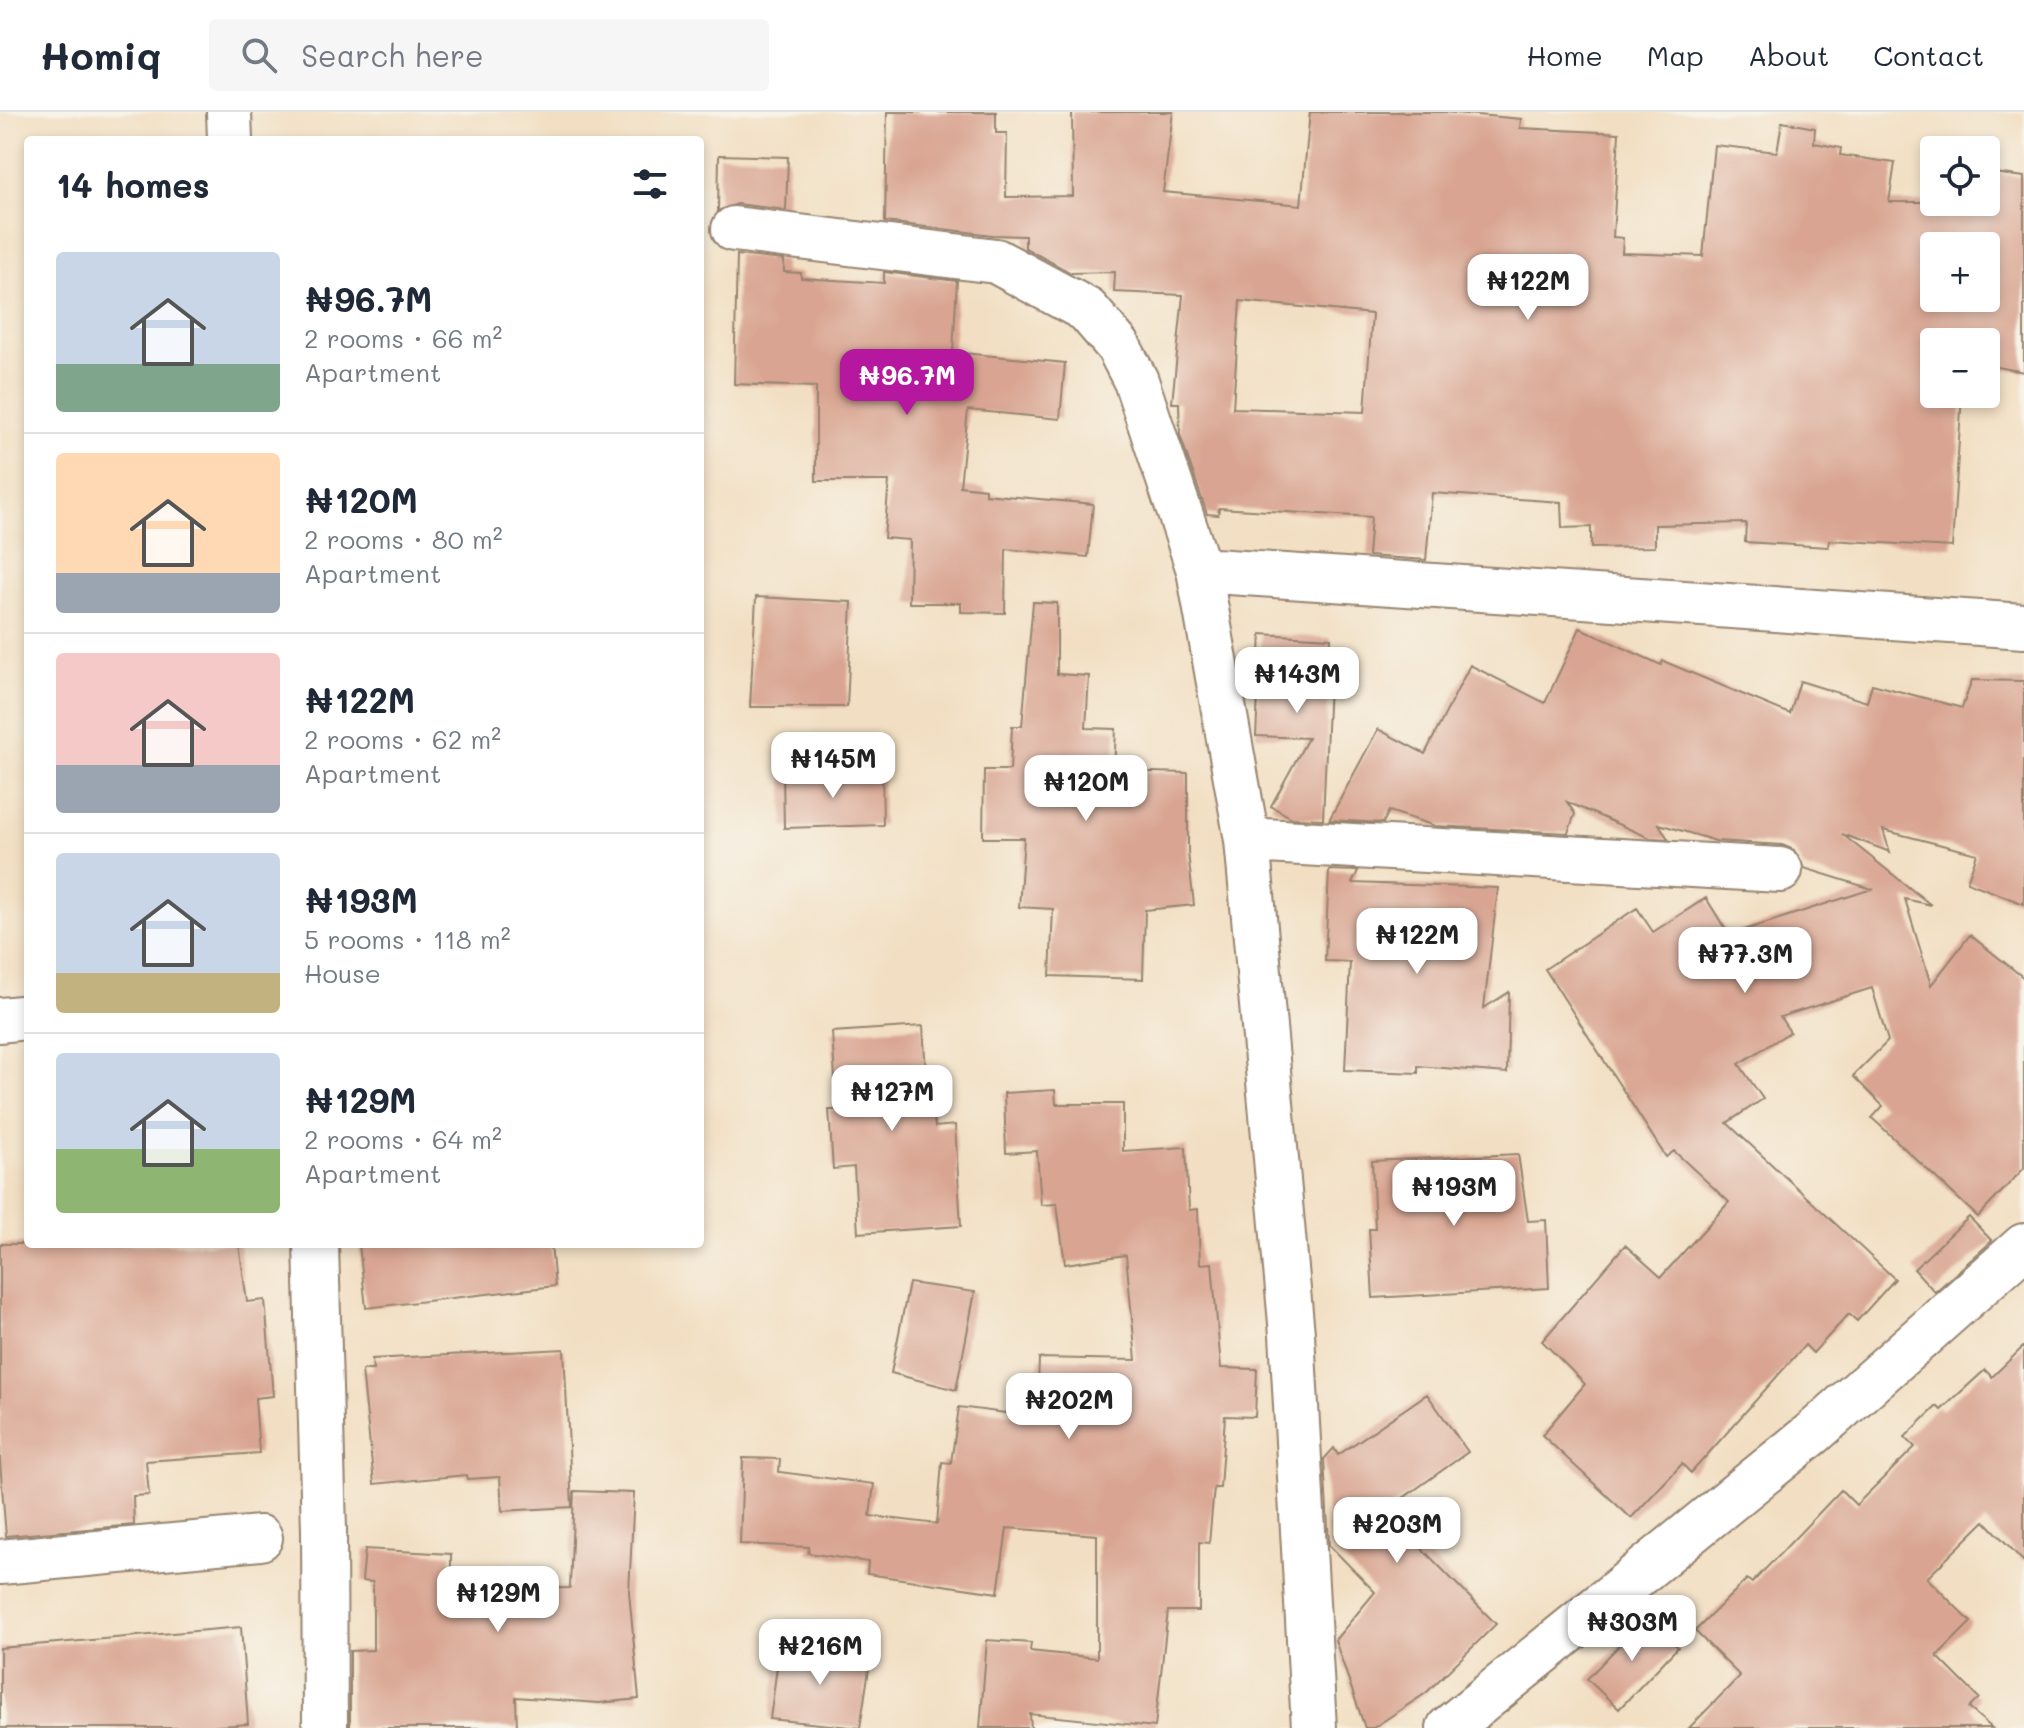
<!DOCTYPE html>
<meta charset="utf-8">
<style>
body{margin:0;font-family:Mali,sans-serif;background:#f6f6f7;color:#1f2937;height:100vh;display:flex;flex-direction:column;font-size:30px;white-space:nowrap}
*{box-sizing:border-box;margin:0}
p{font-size:26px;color:#747a83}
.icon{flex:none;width:44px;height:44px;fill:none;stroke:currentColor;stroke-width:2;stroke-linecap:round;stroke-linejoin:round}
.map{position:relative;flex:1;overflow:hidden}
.panel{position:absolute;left:24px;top:24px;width:680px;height:1112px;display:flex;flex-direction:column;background:#fff;border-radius:8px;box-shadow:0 4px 12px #0003}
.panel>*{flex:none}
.fabs{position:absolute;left:1920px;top:24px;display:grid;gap:16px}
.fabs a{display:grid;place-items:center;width:80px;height:80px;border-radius:8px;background:#fff;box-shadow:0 4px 12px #0003;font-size:40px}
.price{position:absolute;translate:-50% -68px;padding:0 18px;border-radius:16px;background:#fff;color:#222;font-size:26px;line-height:52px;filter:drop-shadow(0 2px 4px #0008)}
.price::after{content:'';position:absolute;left:50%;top:48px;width:24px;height:18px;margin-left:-12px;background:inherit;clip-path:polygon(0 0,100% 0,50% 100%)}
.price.active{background:#b5179e;color:#fff}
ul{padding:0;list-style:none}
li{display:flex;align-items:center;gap:24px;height:200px;padding:0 32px}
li+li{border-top:2px solid #e0e1e3}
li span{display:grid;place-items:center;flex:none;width:224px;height:160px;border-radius:8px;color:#555}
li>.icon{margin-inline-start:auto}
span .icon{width:96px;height:96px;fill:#fffc;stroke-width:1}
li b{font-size:34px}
h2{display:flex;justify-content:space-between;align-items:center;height:96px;padding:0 32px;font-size:34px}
header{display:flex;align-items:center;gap:48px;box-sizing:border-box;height:112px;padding:0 40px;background:#fff;border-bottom:2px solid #e0e1e3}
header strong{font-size:38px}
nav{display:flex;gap:44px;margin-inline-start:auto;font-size:28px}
.search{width:560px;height:72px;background:#f6f6f7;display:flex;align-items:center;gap:20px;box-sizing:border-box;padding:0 28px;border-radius:8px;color:#747a83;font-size:30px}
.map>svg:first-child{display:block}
.building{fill:#d9a592;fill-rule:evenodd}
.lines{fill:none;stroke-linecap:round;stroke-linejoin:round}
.minor-casing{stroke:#968470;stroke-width:48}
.minor{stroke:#fff;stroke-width:44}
</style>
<header>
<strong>Homiq</strong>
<div class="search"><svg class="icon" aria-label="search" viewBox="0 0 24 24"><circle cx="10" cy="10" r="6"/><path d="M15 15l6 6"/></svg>Search here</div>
<nav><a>Home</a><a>Map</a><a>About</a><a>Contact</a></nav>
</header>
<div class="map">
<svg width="2024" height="1616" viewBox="0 0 2024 1616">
<rect width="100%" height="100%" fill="#f7f3e8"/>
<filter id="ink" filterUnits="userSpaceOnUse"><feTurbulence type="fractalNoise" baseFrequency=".0125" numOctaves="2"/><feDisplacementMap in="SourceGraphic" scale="16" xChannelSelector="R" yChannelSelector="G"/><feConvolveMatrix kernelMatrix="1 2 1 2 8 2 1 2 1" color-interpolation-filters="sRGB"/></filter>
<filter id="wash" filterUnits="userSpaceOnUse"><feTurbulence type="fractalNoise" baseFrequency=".006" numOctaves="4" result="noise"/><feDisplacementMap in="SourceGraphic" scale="32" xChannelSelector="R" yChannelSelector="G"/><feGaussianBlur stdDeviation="1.8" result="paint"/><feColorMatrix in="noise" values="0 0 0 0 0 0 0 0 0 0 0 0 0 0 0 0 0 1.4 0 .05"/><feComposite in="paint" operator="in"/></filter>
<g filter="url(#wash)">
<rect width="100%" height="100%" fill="#f2dfc3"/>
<g id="blocks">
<path class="building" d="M887,0H996V21H1007L1006,85L1073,84L1072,0H1173L1163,80L1301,93L1310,0H1444L1521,7L1520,16L1619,21L1613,125L1623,126L1622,141L1703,144L1714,33L1777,40L1782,10L1815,16L1814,31L1841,36L1840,43L1895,51L1889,90H1986V60L2024,65V260L1986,253V230H1934V282H1962L1952,435L1829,428L1828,435L1745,430L1746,411L1655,413V435L1591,436V415L1562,416L1561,390L1432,381L1426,448L1368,444L1371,405L1219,396L1218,403L1207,402L1180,323L1179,291H1172L1183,183L1114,180L1115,160L1071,161L1025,136V124L992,123L885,110ZM1934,134H1986V186H1934ZM1240,189L1372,202L1365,300L1233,296Z
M719,43L788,45L786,98L737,92L718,99Z
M737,143L784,148V160L801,161V166L884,171V160L957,169L953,240L1065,251L1060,307L968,298L960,374L985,377V382L1093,392L1088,445L1006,437L1005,501L961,500V491H909L910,428L884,426L889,369H816V275L734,272Z
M756,485L852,490L847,595H750Z
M1033,490L1057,491V562L1089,564L1086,616L1116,617L1114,659L1188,661V741L1194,793L1145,798L1143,867L1050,864L1053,797L1019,795L1024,726H983L984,658H1010L1012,614H1022Z
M1580,516L1661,553L1663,549L1790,602L1800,569L1867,590L1872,572L1962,596L1972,568L2024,569V792L1967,770L1977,742L1883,718L1890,740L1842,722L1931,793L1905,787L1931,873L1970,823L2024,866V1056L1978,1105L1872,1006L1883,994L1853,964L1888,929L1872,876L1780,905L1790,920L1739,952L1763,987L1727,1011L1895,1167L1857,1209L1849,1202L1813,1241L1805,1233L1691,1361L1682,1352L1631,1406L1542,1323L1585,1272L1542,1229L1625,1133L1661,1165L1729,1090L1674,1039L1666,1045L1545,857L1637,796L1653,820L1706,786L1729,823L1872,777L1804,756L1794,738L1782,733L1716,729L1659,712L1668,727L1650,726L1567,690L1575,702L1568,721L1435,714L1389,699L1383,711L1329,708L1378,617L1425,642L1470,553L1545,591Z
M1261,522L1331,526L1323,707L1292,706L1271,694L1308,626L1256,624Z
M882,659L883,713L784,716L783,662Z
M1329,758L1358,759L1352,771L1498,776L1484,896L1509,880L1507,961L1418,954V961L1345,958L1350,850L1325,849Z
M923,914L928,991H933L935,1015L955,1013L961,1114L858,1121L854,1055L833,1057L829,998H837L832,920Z
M1055,978L1056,992H1123V1039L1186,1035L1189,1098L1198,1097L1200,1152L1212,1151L1221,1256L1257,1257L1255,1305L1225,1304L1220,1376H1214L1209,1431L1199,1430V1499H1168L1155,1615L1030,1602L1031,1616H980L987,1528L1031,1531L1030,1539L1097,1546V1423L1007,1416L998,1481L867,1462L868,1450L808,1441L809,1435L740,1432L743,1346L780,1347L779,1360L874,1372L870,1404L937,1412L942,1350L951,1351L959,1295L1037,1305L1039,1246L1136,1248L1126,1143L1065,1152L1057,1092L1041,1093L1037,1039L1006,1041L1004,981Z
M1518,1042L1528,1109L1546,1108L1549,1176L1373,1186L1369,1117H1375L1372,1049Z
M1969,1105L1992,1129L1935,1180L1914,1157Z
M0,1132H239L247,1190L265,1188L273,1284L255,1286L259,1341L146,1349L149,1383L133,1384L134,1413L6,1424L0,1350Z
M359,1132H551L555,1174L366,1196Z
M909,1171L975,1180L956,1278L891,1261Z
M2024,1234V1450L1985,1409L1927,1466L1971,1510L1937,1544L1979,1586L1969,1596L1992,1616H1689L1740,1564L1695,1519L1747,1467L1752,1471L1841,1378L1856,1393L1915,1335L1905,1325L1937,1294L1941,1298L1985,1258L1992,1265Z
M564,1237L572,1395L502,1399L500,1365L467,1367L466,1363L374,1372L362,1258H373L372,1247Z
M1427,1282L1468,1340L1385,1399L1496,1512L1426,1581L1373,1616H1365L1335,1528L1375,1480L1329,1433L1324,1347L1334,1336L1338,1343Z
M574,1379L634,1381L629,1480L639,1587L599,1591L516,1585L517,1616H350V1539L373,1538V1470L362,1469L365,1437L451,1442V1477L570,1476Z
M1646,1505L1678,1535L1619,1597L1587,1567Z
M241,1515L248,1612L193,1616H0V1536Z
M780,1532L871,1544L860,1616L770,1607Z"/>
</g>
</g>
<g filter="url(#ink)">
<use href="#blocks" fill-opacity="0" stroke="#968470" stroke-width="2"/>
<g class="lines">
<defs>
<path id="minor" d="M229,0L230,28
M734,117L996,149L1087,198L1118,234L1136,269L1199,458L1247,728L1292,1222L1314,1616
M1199,458L2024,514
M1247,728L1780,758
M0,908L28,905
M316,1132L324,1418L325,1616
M0,1450L260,1426
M1449,1616L1813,1321L2024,1134"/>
</defs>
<use href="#minor" class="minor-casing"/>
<use href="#minor" class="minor"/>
</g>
</g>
</svg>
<div class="fabs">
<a><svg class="icon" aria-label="locate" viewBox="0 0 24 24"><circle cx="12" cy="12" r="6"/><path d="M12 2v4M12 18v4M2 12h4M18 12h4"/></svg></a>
<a>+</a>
<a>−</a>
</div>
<b class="price" style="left:1528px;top:210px">₦122M</b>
<b class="price active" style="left:907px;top:305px">₦96.7M</b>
<b class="price" style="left:1297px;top:603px">₦143M</b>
<b class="price" style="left:833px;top:688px">₦145M</b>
<b class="price" style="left:1086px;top:711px">₦120M</b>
<b class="price" style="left:1417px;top:864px">₦122M</b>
<b class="price" style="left:1745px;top:883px">₦77.3M</b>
<b class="price" style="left:892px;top:1021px">₦127M</b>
<b class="price" style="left:1454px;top:1116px">₦193M</b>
<b class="price" style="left:1069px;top:1329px">₦202M</b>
<b class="price" style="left:1397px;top:1453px">₦203M</b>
<b class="price" style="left:498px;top:1522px">₦129M</b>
<b class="price" style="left:1632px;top:1551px">₦303M</b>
<b class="price" style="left:820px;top:1575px">₦216M</b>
<section class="panel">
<h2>14 homes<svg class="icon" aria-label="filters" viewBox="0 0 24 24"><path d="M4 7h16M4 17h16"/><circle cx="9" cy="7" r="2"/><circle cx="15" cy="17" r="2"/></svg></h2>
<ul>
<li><span style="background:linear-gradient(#c9d6e8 70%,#7fa58c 0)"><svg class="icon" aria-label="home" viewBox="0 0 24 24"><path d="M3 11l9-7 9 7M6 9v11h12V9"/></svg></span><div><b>₦96.7M</b><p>2 rooms · 66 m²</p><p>Apartment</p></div></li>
<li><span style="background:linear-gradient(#ffd9b3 75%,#9aa5b1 0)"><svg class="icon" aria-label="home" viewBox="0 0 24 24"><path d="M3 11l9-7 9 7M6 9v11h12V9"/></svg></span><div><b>₦120M</b><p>2 rooms · 80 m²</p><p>Apartment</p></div></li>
<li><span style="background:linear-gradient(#f6c9c9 70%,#9aa5b1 0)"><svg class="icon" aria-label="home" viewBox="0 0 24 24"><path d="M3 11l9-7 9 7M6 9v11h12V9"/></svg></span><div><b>₦122M</b><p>2 rooms · 62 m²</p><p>Apartment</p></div></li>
<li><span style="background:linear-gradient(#c9d6e8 75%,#c2b280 0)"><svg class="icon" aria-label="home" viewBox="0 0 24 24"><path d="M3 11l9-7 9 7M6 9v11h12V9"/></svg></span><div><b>₦193M</b><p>5 rooms · 118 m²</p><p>House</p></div></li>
<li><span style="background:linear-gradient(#c9d6e8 60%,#8fb573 0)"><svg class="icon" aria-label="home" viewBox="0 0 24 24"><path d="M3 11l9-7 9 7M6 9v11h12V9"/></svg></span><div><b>₦129M</b><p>2 rooms · 64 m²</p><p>Apartment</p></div></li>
</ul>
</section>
</div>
